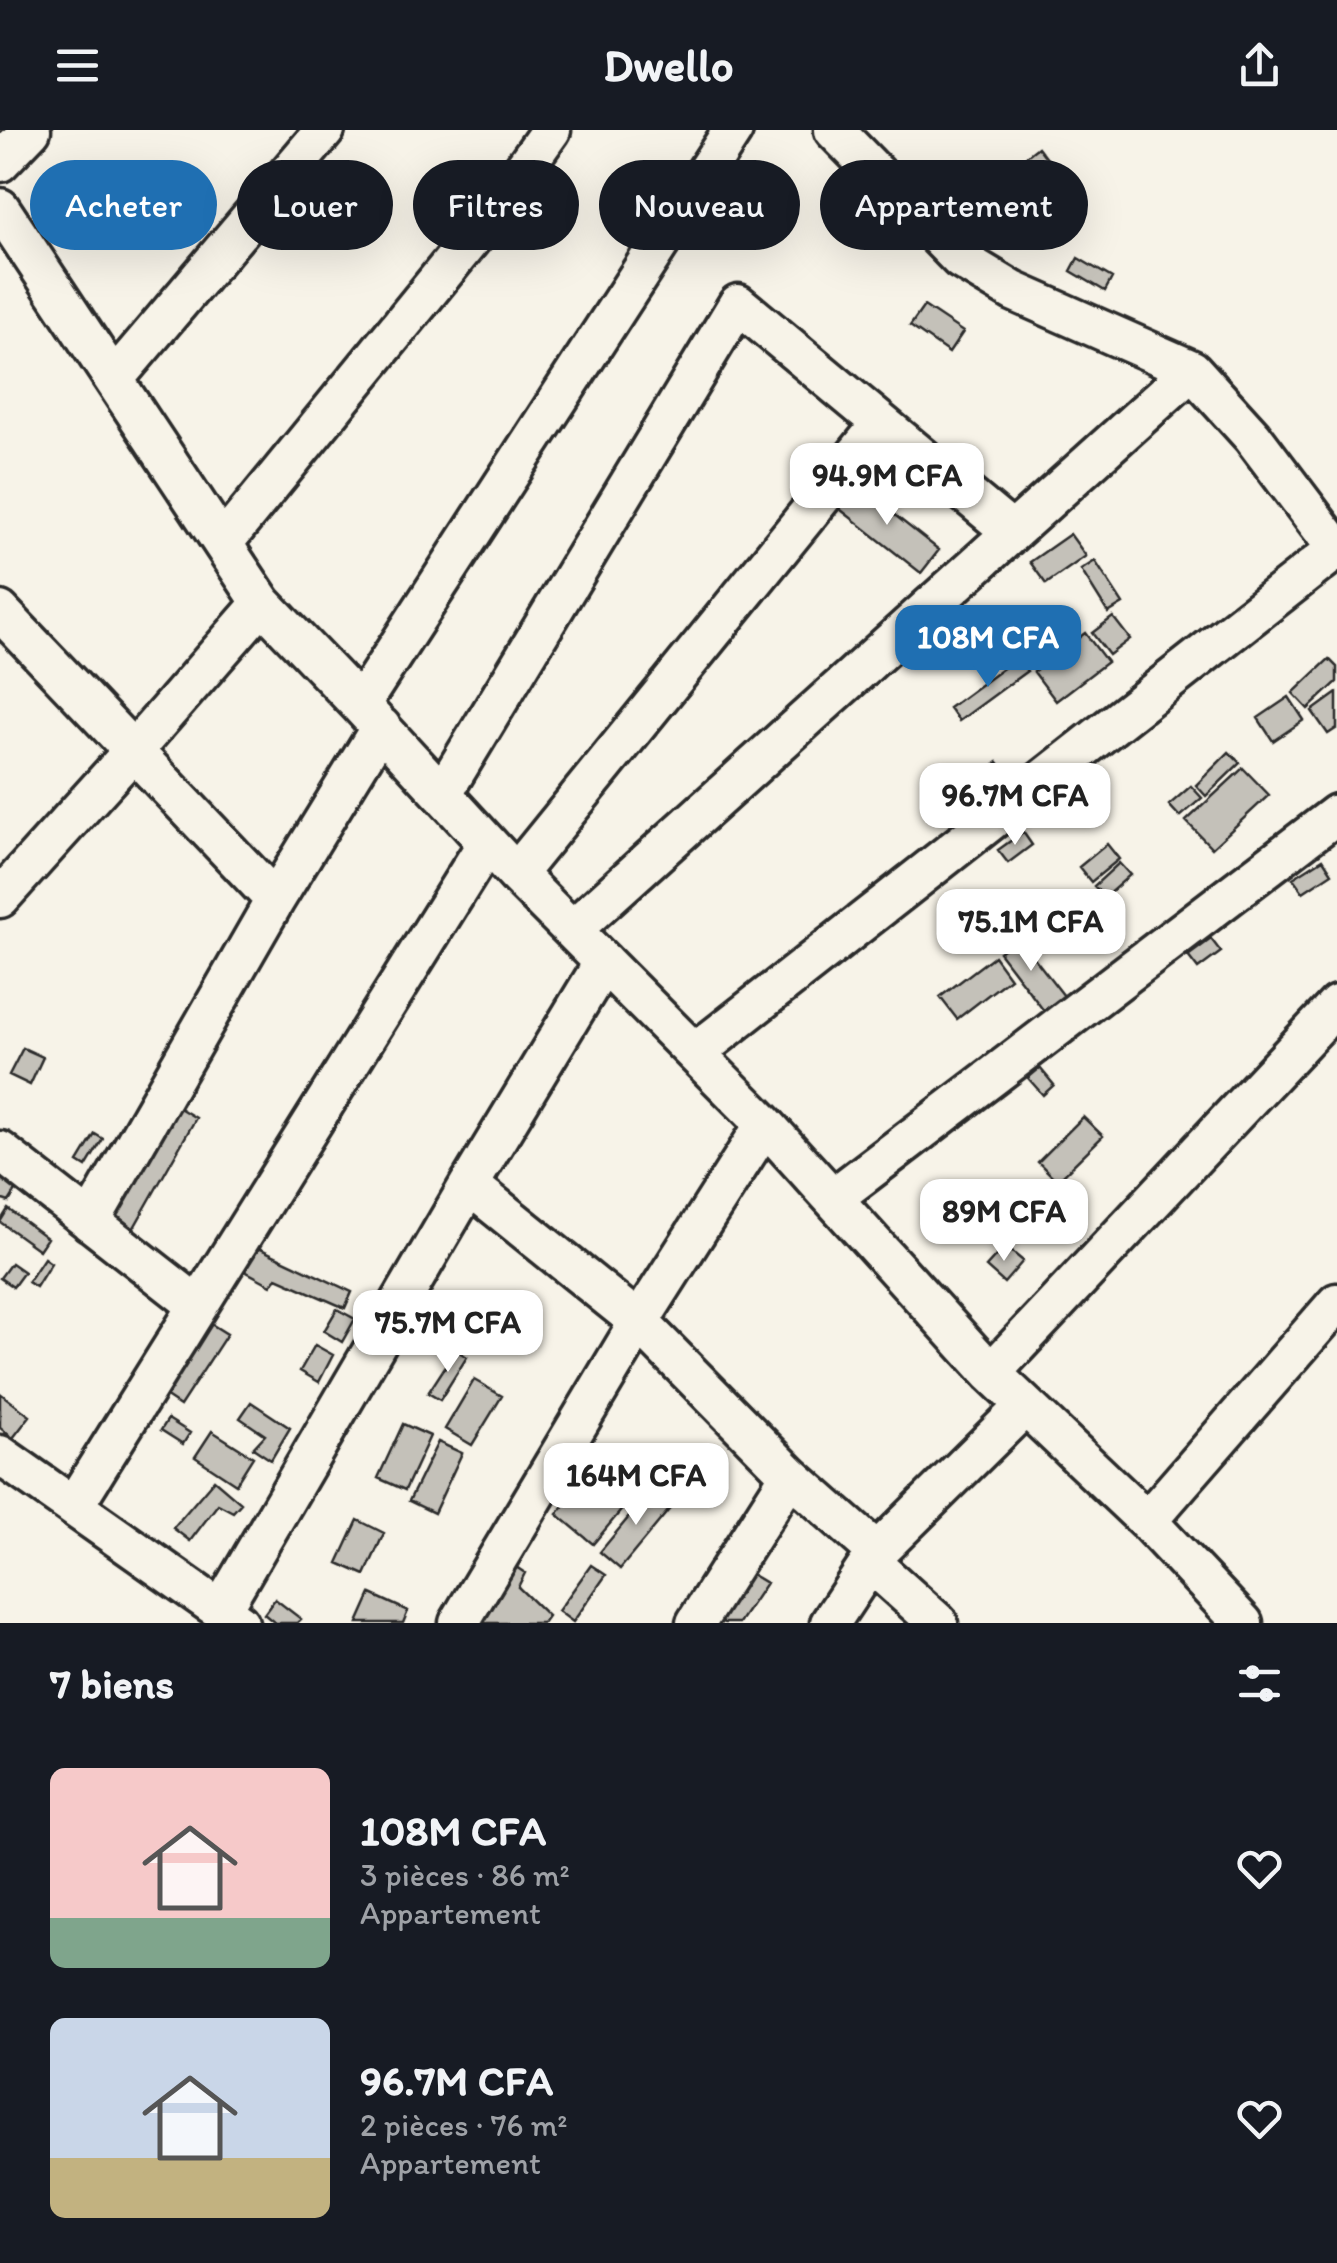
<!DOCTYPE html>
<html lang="fr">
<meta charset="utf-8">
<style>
body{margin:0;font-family:Itim,sans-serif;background:#242831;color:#f1f3f6;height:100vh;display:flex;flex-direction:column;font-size:38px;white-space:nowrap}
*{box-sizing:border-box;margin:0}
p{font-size:32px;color:#9ea1a6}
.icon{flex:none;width:55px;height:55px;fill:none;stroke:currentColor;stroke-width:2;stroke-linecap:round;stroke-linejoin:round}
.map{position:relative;height:1493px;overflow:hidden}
.sheet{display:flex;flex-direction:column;background:#171b24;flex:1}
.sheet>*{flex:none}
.top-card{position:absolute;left:30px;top:30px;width:1278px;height:90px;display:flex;gap:20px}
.price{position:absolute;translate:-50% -85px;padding:0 22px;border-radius:20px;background:#fff;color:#222;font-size:32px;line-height:65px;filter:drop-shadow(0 2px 5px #0008)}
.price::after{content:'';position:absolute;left:50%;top:60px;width:30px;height:22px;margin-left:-15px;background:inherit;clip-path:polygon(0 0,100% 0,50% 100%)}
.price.active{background:#1f6fb2;color:#fff}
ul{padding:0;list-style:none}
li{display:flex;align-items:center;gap:30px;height:250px;padding:0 50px}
li span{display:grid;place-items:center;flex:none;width:280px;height:200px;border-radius:15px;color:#555}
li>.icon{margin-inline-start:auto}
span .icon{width:120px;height:120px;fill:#fffc;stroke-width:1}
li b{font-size:42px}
h2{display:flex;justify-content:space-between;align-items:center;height:120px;padding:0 50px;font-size:42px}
.chip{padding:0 35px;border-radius:45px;background:#171b24;box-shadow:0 10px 40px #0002;font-size:35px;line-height:90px}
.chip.active{background:#1f6fb2;color:#fff}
header{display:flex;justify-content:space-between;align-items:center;height:130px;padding:0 50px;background:#171b24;font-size:45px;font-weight:800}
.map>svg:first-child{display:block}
.building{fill:#c4c1b9;stroke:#2b2b2b;stroke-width:2.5}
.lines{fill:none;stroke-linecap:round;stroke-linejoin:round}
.minor-casing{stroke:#2b2b2b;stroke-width:45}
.minor{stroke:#f7f3e8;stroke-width:38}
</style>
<header><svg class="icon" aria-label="menu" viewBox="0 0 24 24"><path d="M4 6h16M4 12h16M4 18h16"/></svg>Dwello<svg class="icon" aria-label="share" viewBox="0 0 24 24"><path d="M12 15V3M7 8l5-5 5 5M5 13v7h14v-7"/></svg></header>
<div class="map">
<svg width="1337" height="1493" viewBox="0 0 1337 1493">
<rect width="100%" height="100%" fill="#f7f3e8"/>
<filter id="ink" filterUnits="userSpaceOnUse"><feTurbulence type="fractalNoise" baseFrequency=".01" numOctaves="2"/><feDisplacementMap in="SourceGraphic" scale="20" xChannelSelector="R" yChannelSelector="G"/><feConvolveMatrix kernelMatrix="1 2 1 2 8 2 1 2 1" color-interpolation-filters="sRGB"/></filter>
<g filter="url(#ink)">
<path class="building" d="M1038,17L1048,30L996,72L986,58Z
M1078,128L1112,148L1105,161L1071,141Z
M924,176L963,202L949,223L910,196Z
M873,332L889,343L878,358L862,346Z
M854,353L939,420L921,443L836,376Z
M1070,404L1086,426L1046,454L1030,432Z
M1095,431L1123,474L1108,483L1081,440Z
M1113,487L1130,509L1109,525L1092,503Z
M1085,503L1107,532L1056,571L1034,542Z
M1017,528L1027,541L959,591L949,578Z
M1329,529L1337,537V552L1308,579L1293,563Z
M1337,563V598L1328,604L1312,581Z
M1289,567L1304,590L1273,611L1258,588Z
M1229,622L1240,633L1206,666L1196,655Z
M998,632L1016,656L970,691L952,666Z
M1243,638L1269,665L1212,718L1186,691Z
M1191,656L1202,668L1180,687L1169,675Z
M1023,702L1032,715L1008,733L998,720Z
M1107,714L1119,729L1091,752L1079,737Z
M1323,729L1332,743L1303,762L1293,748Z
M1119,733L1130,745L1105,767L1094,756Z
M1074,766L1086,781L1065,799L1052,785Z
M1048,787L1058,799L1037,816L1027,803Z
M1018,807L1064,866L1044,881L999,822Z
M1211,809L1221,822L1198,839L1188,826Z
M994,826L1010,848L957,889L940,867Z
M23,918L43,927L30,955L9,945Z
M1040,938L1054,955L1043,965L1028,948Z
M171,973L196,988L132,1101L107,1086Z
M1083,987L1103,1006L1057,1051L1038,1032Z
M95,1004L103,1009L86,1037L78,1032Z
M0,1037L22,1051L9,1072L0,1069Z
M8,1079L47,1108L39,1120L0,1092Z
M248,1113L352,1162L345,1178L277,1148L271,1155L232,1134Z
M1005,1116L1023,1131L1004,1153L986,1137Z
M44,1128L51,1133L36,1157L28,1152Z
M11,1133L24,1142L13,1157L0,1148Z
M337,1179L355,1189L342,1212L324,1201Z
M200,1187L227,1204L180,1276L153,1258Z
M315,1215L333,1225L319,1252L300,1241Z
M456,1220L467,1227L440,1270L428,1263Z
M474,1250L502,1266L472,1315L445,1299Z
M0,1263L30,1286L13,1308L0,1298Z
M251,1272L290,1298L271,1330L253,1318L265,1305L240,1288Z
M168,1289L190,1303L183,1314L161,1300Z
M403,1294L430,1306L405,1360L378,1348Z
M212,1301L253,1327L236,1354L195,1327Z
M438,1312L462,1323L434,1383L409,1371Z
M609,1322L645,1352L593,1414L557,1384Z
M214,1350L241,1373L233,1382L218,1374L190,1411L173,1398Z
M653,1358L673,1375L620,1439L600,1422Z
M358,1390L384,1403L365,1445L338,1433Z
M510,1433L525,1443L518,1457L548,1486L543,1493H471Z
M591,1435L606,1445L573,1492L558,1481Z
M746,1441L766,1453L739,1493H724L715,1487Z
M371,1464L408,1481L403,1493H358Z
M275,1469L301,1489L297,1493H275L264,1484Z"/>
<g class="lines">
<defs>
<path id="minor" d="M0,32L31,0
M0,78L262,473L360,575L516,744L765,994L991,1243L1147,1391L1243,1493
M114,249L325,0
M223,413L489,87L551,0
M0,481L275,770
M360,575L733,0
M442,664L738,174L1012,402
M516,744L881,294
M0,768L133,621L262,473
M572,800L1192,240
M695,923L1337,419L1252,306L1192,240L1013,161L960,129L834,0
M0,1021L197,1175
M469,1055L639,1192L790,1345L877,1422
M833,1068L1337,684
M90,1092L275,770L381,597
M991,1243L1337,875
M0,1325L239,1493
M74,1375L487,713
M1147,1391L1337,1173
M870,1432L938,1493
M221,1480L469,1055L604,832
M459,1493L639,1192L765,994
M696,1493L790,1345
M830,1493L877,1422L1025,1276"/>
</defs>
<use href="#minor" class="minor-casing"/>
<use href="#minor" class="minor"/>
</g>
</g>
</svg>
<b class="price" style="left:887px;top:398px">94.9M CFA</b>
<b class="price active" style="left:988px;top:560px">108M CFA</b>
<b class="price" style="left:1015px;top:718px">96.7M CFA</b>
<b class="price" style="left:1031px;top:844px">75.1M CFA</b>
<b class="price" style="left:1004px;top:1134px">89M CFA</b>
<b class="price" style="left:448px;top:1245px">75.7M CFA</b>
<b class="price" style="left:636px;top:1398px">164M CFA</b>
<div class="top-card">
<a class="chip active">Acheter</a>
<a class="chip">Louer</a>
<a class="chip">Filtres</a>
<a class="chip">Nouveau</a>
<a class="chip">Appartement</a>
</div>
</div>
<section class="sheet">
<h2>7 biens<svg class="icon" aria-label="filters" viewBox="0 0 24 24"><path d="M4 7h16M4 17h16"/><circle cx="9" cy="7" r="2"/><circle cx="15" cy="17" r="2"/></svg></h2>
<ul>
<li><span style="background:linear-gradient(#f6c9c9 75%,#7fa58c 0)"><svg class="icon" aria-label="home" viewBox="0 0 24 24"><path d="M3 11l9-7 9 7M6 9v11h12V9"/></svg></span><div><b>108M CFA</b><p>3 pièces · 86 m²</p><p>Appartement</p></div><svg class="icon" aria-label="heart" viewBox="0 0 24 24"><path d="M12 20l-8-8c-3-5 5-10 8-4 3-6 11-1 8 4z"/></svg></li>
<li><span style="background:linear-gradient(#c9d6e8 70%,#c2b280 0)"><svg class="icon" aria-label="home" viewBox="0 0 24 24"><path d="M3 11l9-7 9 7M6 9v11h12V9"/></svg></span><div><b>96.7M CFA</b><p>2 pièces · 76 m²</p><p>Appartement</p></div><svg class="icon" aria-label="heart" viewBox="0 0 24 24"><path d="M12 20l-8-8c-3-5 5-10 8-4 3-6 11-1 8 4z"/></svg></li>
</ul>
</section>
